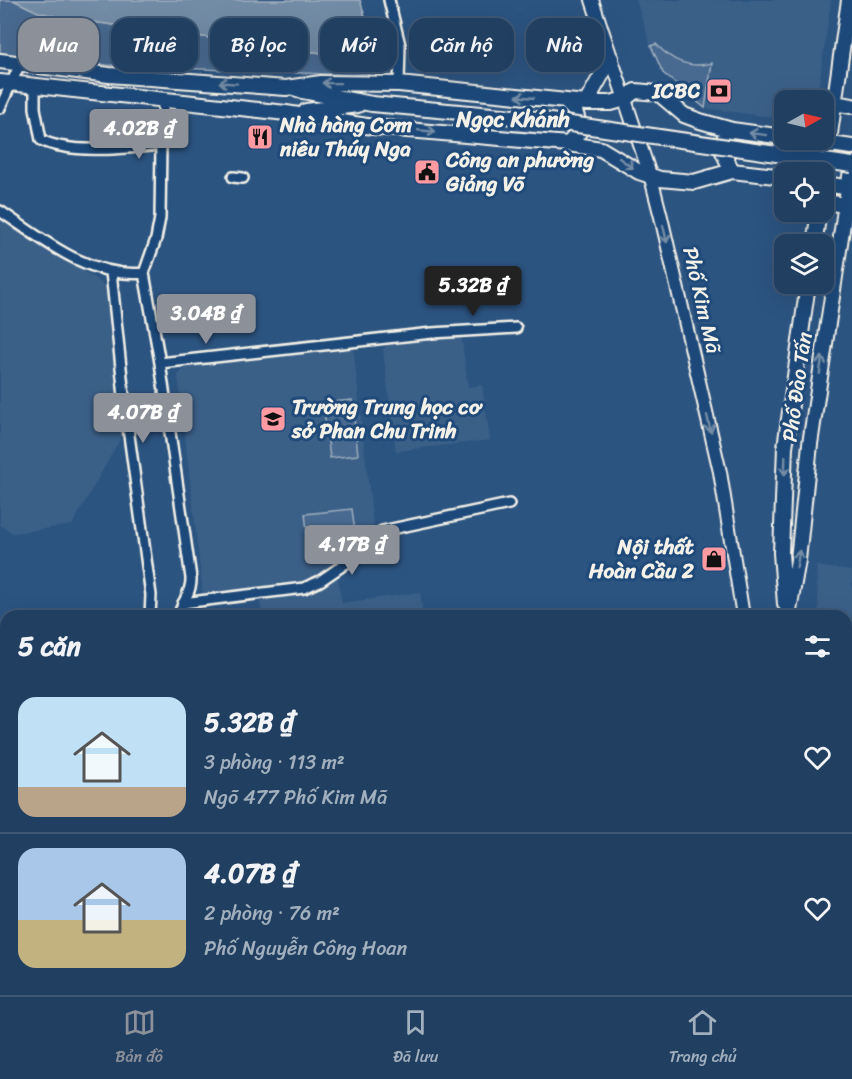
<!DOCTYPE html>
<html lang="vi">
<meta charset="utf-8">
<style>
body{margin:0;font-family:Sriracha,sans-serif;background:#294667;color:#f1f3f6;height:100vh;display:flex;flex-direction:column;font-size:22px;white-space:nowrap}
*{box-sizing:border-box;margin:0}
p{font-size:20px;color:#a2afbd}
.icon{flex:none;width:33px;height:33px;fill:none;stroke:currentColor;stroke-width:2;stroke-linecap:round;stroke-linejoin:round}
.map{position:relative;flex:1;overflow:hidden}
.panel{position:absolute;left:0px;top:610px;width:852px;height:386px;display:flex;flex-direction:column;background:#213f61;border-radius:18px 18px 0 0;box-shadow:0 6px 24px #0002,0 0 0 2px #3e5876}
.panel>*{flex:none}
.hud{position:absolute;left:18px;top:18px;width:816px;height:54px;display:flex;gap:12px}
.needle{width:39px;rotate:82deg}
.fabs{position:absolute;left:774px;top:90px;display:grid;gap:12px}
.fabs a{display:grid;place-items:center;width:60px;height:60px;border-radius:12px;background:#213f61;box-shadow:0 6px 24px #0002,0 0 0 2px #3e5876;font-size:30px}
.price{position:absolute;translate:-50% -51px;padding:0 14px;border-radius:6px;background:#8c9099;color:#fff;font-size:20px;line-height:39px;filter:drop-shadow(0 2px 3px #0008)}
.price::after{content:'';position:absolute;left:50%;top:36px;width:18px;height:14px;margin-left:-9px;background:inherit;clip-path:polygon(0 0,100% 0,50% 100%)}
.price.on{background:#222;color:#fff}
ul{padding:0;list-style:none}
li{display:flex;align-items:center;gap:18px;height:150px;padding:0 18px}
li+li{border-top:2px solid #3e5876}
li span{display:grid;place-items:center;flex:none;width:168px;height:120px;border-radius:18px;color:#555}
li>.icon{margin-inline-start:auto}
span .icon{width:72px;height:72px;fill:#fffc;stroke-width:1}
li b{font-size:26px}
h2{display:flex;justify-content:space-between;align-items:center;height:72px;padding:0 18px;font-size:26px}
.pill{padding:0 21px;border-radius:18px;background:#213f61;box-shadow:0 6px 24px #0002,0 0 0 2px #3e5876;font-size:21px;line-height:54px}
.pill.on{background:#8c9099;color:#fff}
.tab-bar{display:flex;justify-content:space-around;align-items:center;height:84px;border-top:2px solid #3e5876;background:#213f61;font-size:16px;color:#a2afbd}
.tab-bar a{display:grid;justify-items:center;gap:3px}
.tab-bar .on{color:#8c9099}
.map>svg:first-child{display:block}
.built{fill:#3b6088}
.green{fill:#496b90;stroke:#9eaebc;stroke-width:1.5}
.water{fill:#738ca6;stroke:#a7b4c0;stroke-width:1.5}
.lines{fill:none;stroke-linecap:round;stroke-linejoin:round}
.minor-casing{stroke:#f4f1e8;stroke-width:14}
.tertiary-casing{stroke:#f4f1e8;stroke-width:15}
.secondary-casing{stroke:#f4f1e8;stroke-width:16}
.primary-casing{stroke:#f4f1e8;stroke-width:18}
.minor{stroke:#1f4a7a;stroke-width:9}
.tertiary{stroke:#1f4a7a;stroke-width:10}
.secondary{stroke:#1f4a7a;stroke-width:12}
.primary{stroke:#1f4a7a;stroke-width:14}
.primary-bridge-casing{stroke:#f4f1e8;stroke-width:18;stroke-linecap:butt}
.primary-bridge{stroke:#1f4a7a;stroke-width:14}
.oneway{stroke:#748da6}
.labels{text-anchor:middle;stroke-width:6;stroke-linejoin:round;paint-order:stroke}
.poi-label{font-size:21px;font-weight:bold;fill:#f4f1e8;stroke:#1f4a7a;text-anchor:start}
.street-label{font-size:21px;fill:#f4f1e8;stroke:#1f4a7a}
.neighbourhood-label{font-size:22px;font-weight:bold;fill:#f4f1e8;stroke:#1f4a7a}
</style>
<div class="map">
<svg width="852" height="995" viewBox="0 0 852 995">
<rect width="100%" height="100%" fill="#2c5481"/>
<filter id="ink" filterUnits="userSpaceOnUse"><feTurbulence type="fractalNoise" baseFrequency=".0167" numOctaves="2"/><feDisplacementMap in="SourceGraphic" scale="12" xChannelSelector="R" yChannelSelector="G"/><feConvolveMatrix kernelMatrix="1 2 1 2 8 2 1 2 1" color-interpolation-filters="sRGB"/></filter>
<g filter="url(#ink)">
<path class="built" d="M636,0H831L818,92L807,100H784V119L705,108L712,64L690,66L670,58L657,44L651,46Z
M0,215L107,287L124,432L72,525L13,533L0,525Z
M461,334L468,387L482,385L490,440L396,451L383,350L387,345Z
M353,347L374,533L313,581L203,594L178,375L187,366Z
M816,566L852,571V667L846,669V616H819Z
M337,574L342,603L420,592L423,616H262L260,601L301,594Z"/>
<path class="green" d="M0,0H13L62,18L352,57L366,48L370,38L377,66L366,74L351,75L107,65L0,53Z
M656,44C672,61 688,69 712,63L705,108L663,73L651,46Z
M352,400L358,455L330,458L323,403Z
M352,509L355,534L308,539L305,514Z"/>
<path class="water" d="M13,0H360C366,21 379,47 352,57L62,18L38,12Z
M392,990H445L451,995H382Z"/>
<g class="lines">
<defs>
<path id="minor" d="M389,0L400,45L399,84
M35,87V108L41,140C72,155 127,148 161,145
M162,99L164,115L161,145L160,218L156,239L144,273L160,363L191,578C192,593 181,602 179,616
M0,108L20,64
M233,177L243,178
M0,211C42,239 90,279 144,273
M111,272L125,406L151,595L150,616
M160,363L432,333L516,328
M183,603L304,588L320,581L358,555L382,531L509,504
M0,654H6
M195,990L196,995
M235,990L236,995"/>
<path id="tertiary" d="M249,995L266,990"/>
<path id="secondary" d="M592,0L651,178L661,217L720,472L743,616"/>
<path id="primary" d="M0,61L109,75L286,88L321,83L399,84L586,103H611L625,99L635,91L658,93L684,115L700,121L732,130L784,137
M0,82L286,113L373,127L568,144L601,149L639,172L660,179L694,182L732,171L784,177
M297,90L372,104
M565,101L575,111L581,130L568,144
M586,103L611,58
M826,108L834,103L852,106
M306,111L358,105
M725,137L723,152L732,171
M802,140L852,147
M824,176L849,0
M824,184L852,188
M824,202L846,205
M814,244L819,212
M785,604L781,553L785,447L808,284
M788,616L798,560L810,444L852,163
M846,823L852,843
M846,921L852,941
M841,990L842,995"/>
</defs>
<use href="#minor" class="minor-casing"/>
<use href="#tertiary" class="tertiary-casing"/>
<use href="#secondary" class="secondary-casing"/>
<use href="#primary" class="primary-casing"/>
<use href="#minor" class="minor"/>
<use href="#tertiary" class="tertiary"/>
<use href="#secondary" class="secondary"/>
<use href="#primary" class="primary"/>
<defs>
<path id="primary-bridge" d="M372,104L536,119L852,165"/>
</defs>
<use href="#primary-bridge" class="primary-bridge-casing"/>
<use href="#primary-bridge" class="primary-bridge"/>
</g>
<defs><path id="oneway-shaft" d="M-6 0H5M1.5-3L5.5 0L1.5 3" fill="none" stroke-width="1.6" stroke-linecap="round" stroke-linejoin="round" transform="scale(1.5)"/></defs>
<g class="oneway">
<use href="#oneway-shaft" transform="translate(228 83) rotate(-176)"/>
<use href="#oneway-shaft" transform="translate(331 83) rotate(-179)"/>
<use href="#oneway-shaft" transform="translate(525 97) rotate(-174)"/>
<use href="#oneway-shaft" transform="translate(427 131) rotate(5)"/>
<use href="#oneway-shaft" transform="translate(758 134) rotate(-173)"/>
<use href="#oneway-shaft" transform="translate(626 163) rotate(36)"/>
<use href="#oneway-shaft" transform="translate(665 234) rotate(77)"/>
<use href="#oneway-shaft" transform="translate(821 365) rotate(-82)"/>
<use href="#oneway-shaft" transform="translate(709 424) rotate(77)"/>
<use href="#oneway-shaft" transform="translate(785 466) rotate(92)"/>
<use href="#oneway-shaft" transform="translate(798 559) rotate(-81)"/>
</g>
</g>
<defs>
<symbol id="bank-square" viewBox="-11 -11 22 22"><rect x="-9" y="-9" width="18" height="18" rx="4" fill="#ff9aa2" stroke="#1f4a7a"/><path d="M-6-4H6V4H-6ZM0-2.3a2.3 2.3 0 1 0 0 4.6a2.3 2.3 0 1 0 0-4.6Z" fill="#111"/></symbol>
<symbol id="restaurant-square" viewBox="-11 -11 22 22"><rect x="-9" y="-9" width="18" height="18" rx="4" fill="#ff9aa2" stroke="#1f4a7a"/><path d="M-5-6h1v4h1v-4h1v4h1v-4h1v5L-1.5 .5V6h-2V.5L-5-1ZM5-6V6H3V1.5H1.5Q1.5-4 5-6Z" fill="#111"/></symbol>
<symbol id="civic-square" viewBox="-11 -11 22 22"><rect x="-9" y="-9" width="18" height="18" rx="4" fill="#ff9aa2" stroke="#1f4a7a"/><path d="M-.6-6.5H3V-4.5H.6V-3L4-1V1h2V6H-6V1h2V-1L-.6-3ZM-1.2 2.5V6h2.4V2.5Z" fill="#111"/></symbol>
<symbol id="school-square" viewBox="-11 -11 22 22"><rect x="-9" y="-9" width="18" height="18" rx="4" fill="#ff9aa2" stroke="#1f4a7a"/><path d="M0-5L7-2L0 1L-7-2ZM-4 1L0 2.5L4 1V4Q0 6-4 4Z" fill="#111"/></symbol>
<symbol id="shop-square" viewBox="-11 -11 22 22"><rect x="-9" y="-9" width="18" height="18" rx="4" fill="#ff9aa2" stroke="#1f4a7a"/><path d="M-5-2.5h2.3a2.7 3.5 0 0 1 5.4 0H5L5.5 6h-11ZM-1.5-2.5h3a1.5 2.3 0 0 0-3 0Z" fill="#111"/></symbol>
</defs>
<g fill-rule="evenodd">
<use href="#bank-square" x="704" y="76" width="30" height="30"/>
<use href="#restaurant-square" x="245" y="122" width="30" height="30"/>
<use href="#civic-square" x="412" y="157" width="30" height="30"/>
<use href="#school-square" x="258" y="404" width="30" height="30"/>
<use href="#shop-square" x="699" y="544" width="30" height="30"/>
</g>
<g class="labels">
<g class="poi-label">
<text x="700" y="98" text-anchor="end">ICBC</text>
<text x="280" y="132">Nhà hàng Cơm<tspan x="280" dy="24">niêu Thúy Nga</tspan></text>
<text x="446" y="167">Công an phường<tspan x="446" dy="24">Giảng Võ</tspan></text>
<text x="292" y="414">Trường Trung học cơ<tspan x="292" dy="24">sở Phan Chu Trinh</tspan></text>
<text x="694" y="554" text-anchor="end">Nội thất<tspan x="694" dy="24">Hoàn Cầu 2</tspan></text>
</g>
<g class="street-label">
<text transform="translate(702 300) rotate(77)" y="7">Phố Kim Mã</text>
<text transform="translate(797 387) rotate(-82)" y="7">Phố Đào Tấn</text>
</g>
<g class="neighbourhood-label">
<text x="513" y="127">Ngọc Khánh</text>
</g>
</g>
</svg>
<div class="fabs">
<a><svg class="needle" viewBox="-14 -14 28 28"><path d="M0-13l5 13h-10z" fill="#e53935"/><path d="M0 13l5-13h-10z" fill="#a2afbd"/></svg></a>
<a><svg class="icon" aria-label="locate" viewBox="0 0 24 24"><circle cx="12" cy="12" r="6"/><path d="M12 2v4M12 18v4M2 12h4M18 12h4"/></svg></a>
<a><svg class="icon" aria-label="layers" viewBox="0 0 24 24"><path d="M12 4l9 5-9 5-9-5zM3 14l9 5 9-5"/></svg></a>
</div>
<b class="price" style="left:139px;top:160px">4.02B ₫</b>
<b class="price on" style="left:473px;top:317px">5.32B ₫</b>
<b class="price" style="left:206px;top:345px">3.04B ₫</b>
<b class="price" style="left:143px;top:444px">4.07B ₫</b>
<b class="price" style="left:352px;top:576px">4.17B ₫</b>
<div class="hud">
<a class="pill on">Mua</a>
<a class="pill">Thuê</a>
<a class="pill">Bộ lọc</a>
<a class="pill">Mới</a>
<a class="pill">Căn hộ</a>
<a class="pill">Nhà</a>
</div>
<section class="panel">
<h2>5 căn<svg class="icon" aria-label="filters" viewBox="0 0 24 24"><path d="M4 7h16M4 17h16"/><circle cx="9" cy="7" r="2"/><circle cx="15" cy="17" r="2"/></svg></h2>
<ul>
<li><span style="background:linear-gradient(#bfe0f5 75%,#b9a48a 0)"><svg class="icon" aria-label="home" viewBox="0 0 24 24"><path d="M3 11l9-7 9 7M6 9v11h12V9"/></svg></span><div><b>5.32B ₫</b><p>3 phòng · 113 m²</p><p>Ngõ 477 Phố Kim Mã</p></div><svg class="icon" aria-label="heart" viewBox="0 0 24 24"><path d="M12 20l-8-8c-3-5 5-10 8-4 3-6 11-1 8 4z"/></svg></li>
<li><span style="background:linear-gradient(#a9c7e8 60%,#c2b280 0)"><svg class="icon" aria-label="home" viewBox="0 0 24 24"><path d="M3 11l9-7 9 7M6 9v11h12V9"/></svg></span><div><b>4.07B ₫</b><p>2 phòng · 76 m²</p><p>Phố Nguyễn Công Hoan</p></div><svg class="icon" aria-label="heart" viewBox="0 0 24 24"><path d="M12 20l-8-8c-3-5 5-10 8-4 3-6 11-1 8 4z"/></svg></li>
</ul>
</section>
</div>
<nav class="tab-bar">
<a class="on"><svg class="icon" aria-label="map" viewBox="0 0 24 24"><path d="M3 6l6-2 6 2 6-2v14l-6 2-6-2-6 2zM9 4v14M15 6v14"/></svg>Bản đồ</a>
<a><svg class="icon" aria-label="saved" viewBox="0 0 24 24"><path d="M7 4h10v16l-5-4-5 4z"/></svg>Đã lưu</a>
<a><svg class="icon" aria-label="home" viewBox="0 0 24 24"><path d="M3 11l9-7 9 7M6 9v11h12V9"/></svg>Trang chủ</a>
</nav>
